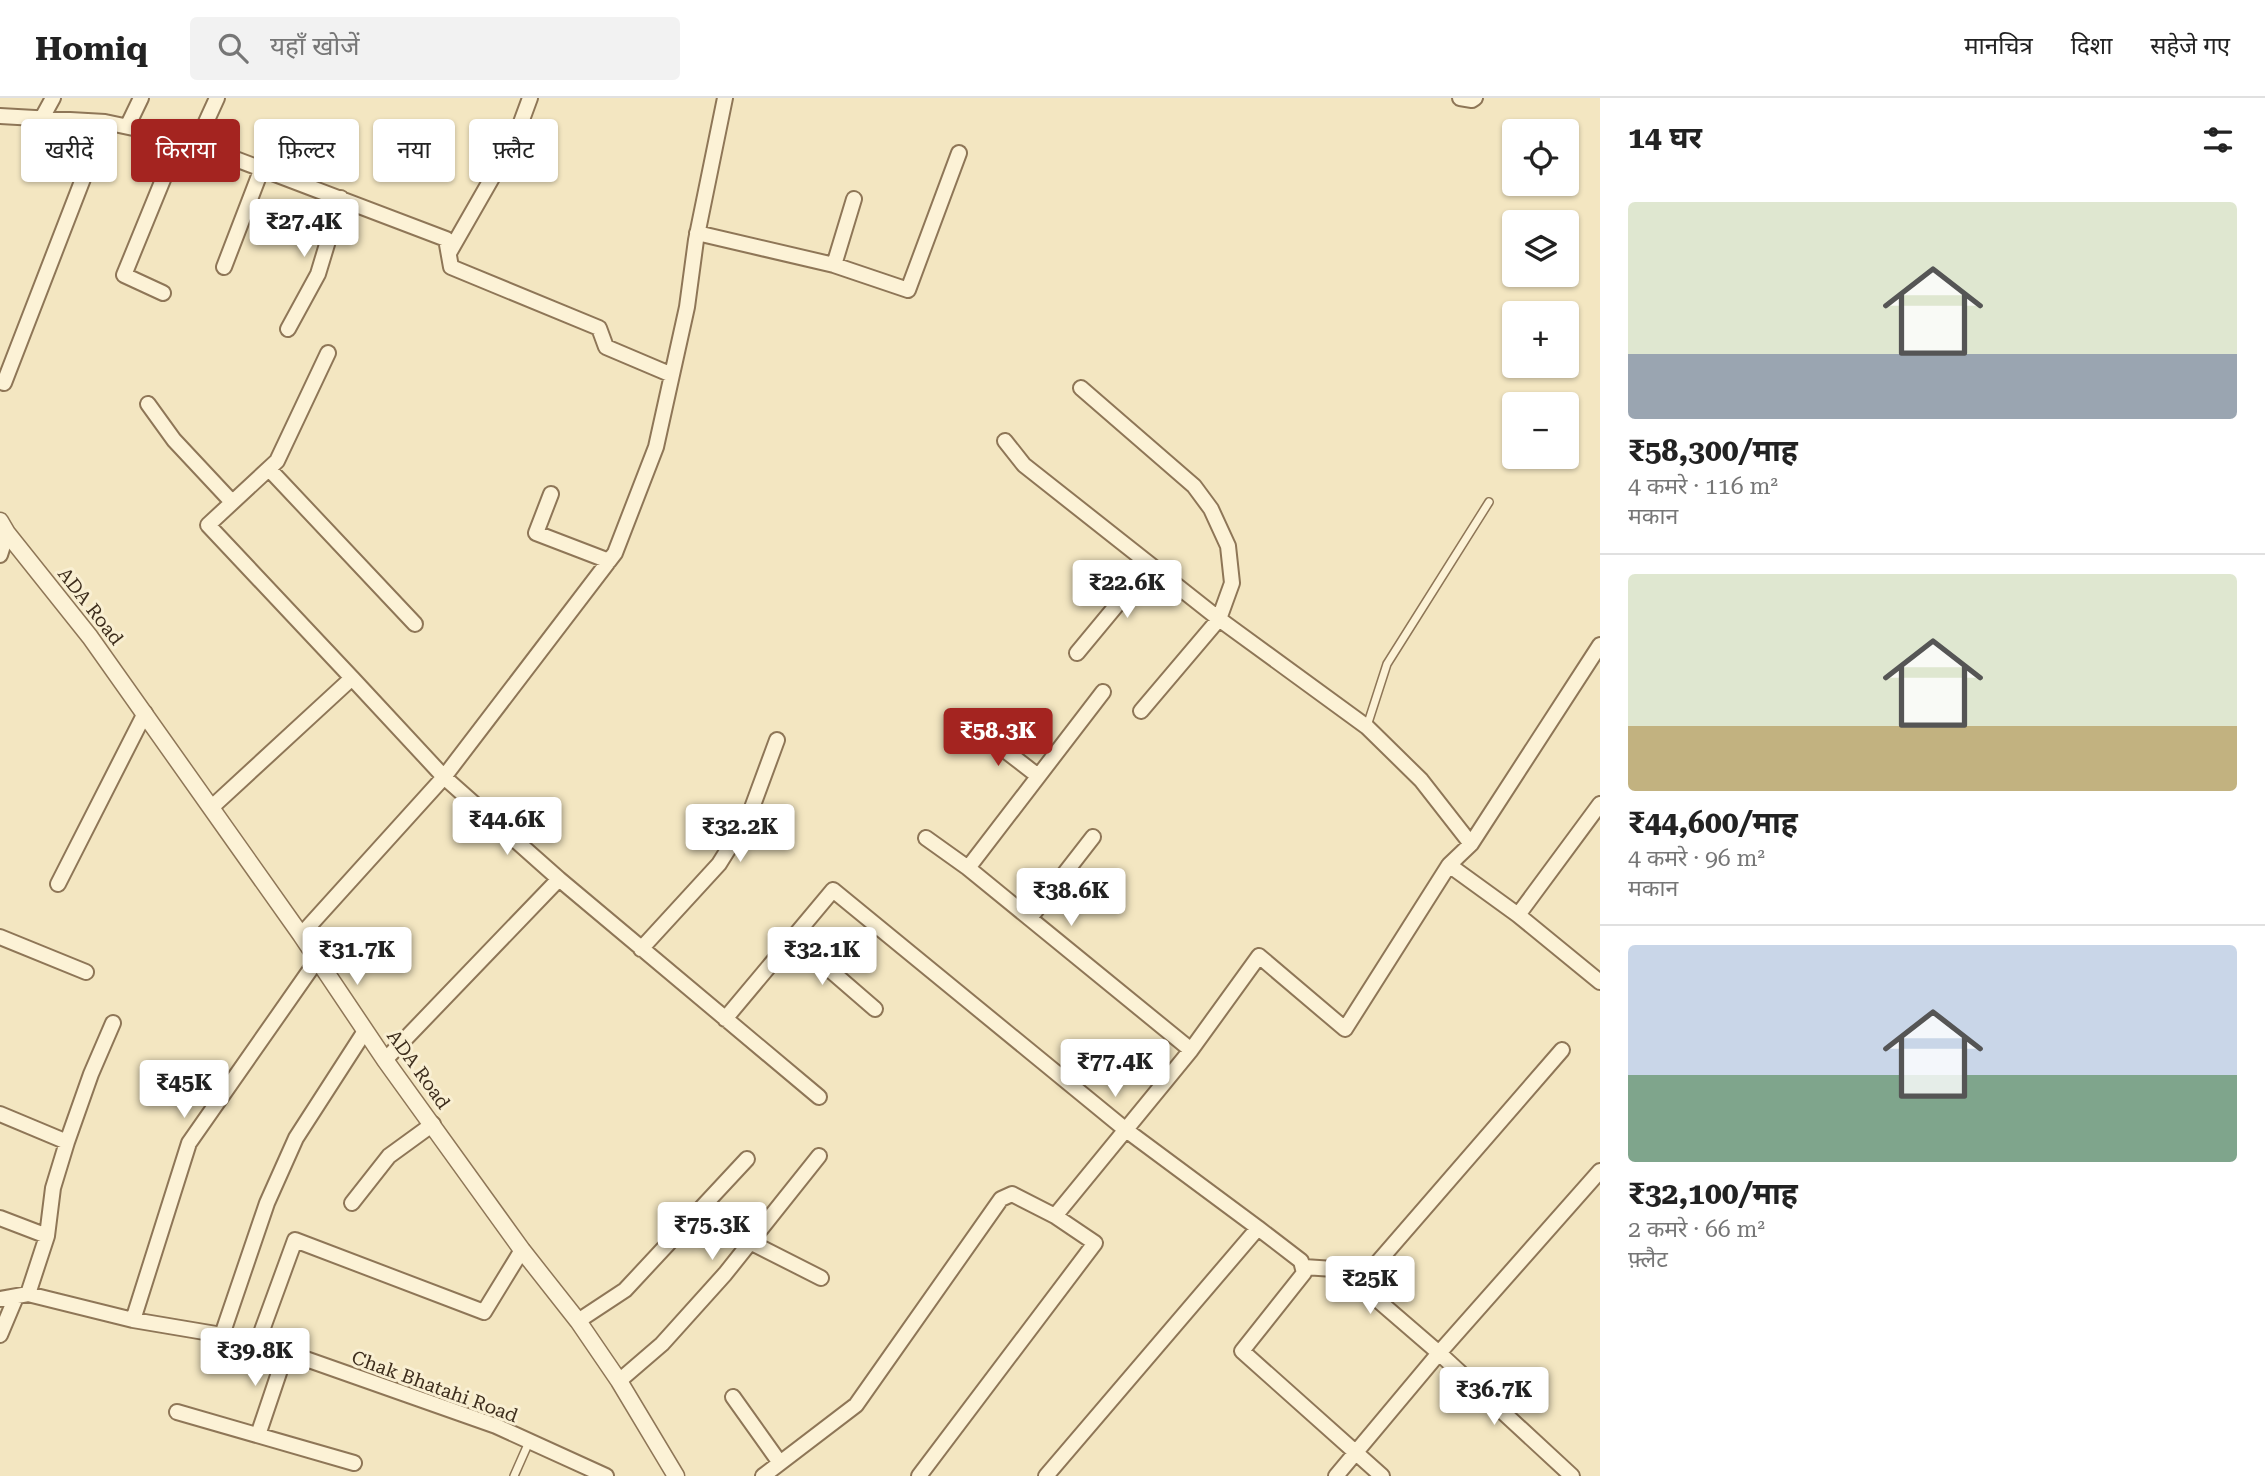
<!DOCTYPE html>
<html lang="hi">
<meta charset="utf-8">
<style>
body{margin:0;font-family:"Roboto Serif","Noto Sans Devanagari",serif;background:#f2f2f2;color:#222;height:100vh;display:flex;flex-direction:column;font-size:26px;white-space:nowrap}
*{box-sizing:border-box;margin:0}
p{font-size:23px;color:#767676}
.icon{flex:none;width:38px;height:38px;fill:none;stroke:currentColor;stroke-width:2;stroke-linecap:round;stroke-linejoin:round}
.map{position:relative;flex:1;overflow:hidden}
.sheet{display:flex;flex-direction:column;background:#fff;width:665px}
.sheet>*{flex:none}
.hud{position:absolute;left:21px;top:21px;width:665px;height:63px;display:flex;gap:14px}
.tools{position:absolute;left:1502px;top:21px;display:grid;gap:14px}
.tools a{display:grid;place-items:center;width:77px;height:77px;border-radius:7px;background:#fff;box-shadow:0 2px 5px #0004;font-size:35px}
.price{position:absolute;translate:-50% -60px;padding:0 16px;border-radius:7px;background:#fff;color:#222;font-size:23px;line-height:46px;filter:drop-shadow(0 2px 4px #0008)}
.price::after{content:'';position:absolute;left:50%;top:42px;width:21px;height:16px;margin-left:-10px;background:inherit;clip-path:polygon(0 0,100% 0,50% 100%)}
.price.current{background:#a42420;color:#fff}
ul{padding:0;list-style:none}
li{display:grid;align-content:center;gap:14px;height:371px;padding:0 28px}
li+li{border-top:2px solid #e0e0e0}
li span{display:grid;place-items:center;height:217px;border-radius:7px;color:#555}
li>.icon{margin-inline-start:auto}
span .icon{width:126px;height:126px;fill:#fffc;stroke-width:1}
li b{font-size:30px}
h2{display:flex;justify-content:space-between;align-items:center;height:84px;padding:0 28px;font-size:30px}
.chip{padding:0 24px;border-radius:7px;background:#fff;box-shadow:0 2px 5px #0004;font-size:24px;line-height:63px}
.chip.current{background:#a42420;color:#fff}
header{display:flex;align-items:center;gap:42px;box-sizing:border-box;height:98px;padding:0 35px;background:#fff;border-bottom:2px solid #e0e0e0}
header strong{font-size:33px}
nav{display:flex;gap:38px;margin-inline-start:auto;font-size:24px}
.search{width:490px;height:63px;background:#f2f2f2;display:flex;align-items:center;gap:18px;box-sizing:border-box;padding:0 24px;border-radius:7px;color:#767676;font-size:26px}
main{display:flex;flex:1;min-height:0}
.map>svg:first-child{display:block}
.lines{fill:none;stroke-linecap:round;stroke-linejoin:round}
.service-casing{stroke:#8e7657;stroke-width:10}
.minor-casing{stroke:#8e7657;stroke-width:18}
.tertiary-casing{stroke:#8e7657;stroke-width:19}
.service{stroke:#fcf2d6;stroke-width:7}
.minor{stroke:#fcf2d6;stroke-width:14}
.tertiary{stroke:#fcf2d6;stroke-width:16}
.labels{text-anchor:middle;stroke-width:6;stroke-linejoin:round;paint-order:stroke}
.street-label{font-size:19px;fill:#3d2d1c;stroke:#f9efd2}
</style>
<header>
<strong>Homiq</strong>
<div class="search"><svg class="icon" aria-label="search" viewBox="0 0 24 24"><circle cx="10" cy="10" r="6"/><path d="M15 15l6 6"/></svg>यहाँ खोजें</div>
<nav><a>मानचित्र</a><a>दिशा</a><a>सहेजे गए</a></nav>
</header>
<main>
<div class="map">
<svg width="1600" height="1378" viewBox="0 0 1600 1378">
<rect width="100%" height="100%" fill="#f3e6c1"/>
<g class="lines">
<defs>
<path id="service" d="M1367,628L1387,566L1489,404
M514,1378L529,1344"/>
<path id="minor" d="M1460,0L1472,2L1475,0
M0,18L105,24L180,40L446,141L451,169L599,230L606,249L672,277
M42,20L53,0
M128,27L141,0
M196,46L217,0
M697,135L834,167L908,192L959,55
M449,155L516,38L530,0
M834,167L854,101
M224,169L262,70
M163,195L124,177L180,40
M288,231L318,176L341,100
M328,255L277,363L208,427L352,580
M4,285L105,24
M1081,290L1194,388L1211,411L1228,448L1232,485L1219,521L1367,629L1421,682L1471,746
M148,306L174,342L232,404
M1005,343L1024,367L1219,521L1141,613
M269,371L415,526
M551,396L536,435L609,463
M0,457L7,435
M1077,555L1150,467
M980,633L1038,678
M212,709L352,580L444,679L559,781L819,999
M926,740L968,770L1191,952
M1449,767L1471,746L1600,547
M968,770L1103,594
M58,786L145,615
M1518,817L1600,706
M1030,820L1093,739
M301,837L444,679L615,455L656,349L687,209L696,142L725,0
M0,839L86,874
M793,840L875,911
M641,851L719,766L749,718L777,642
M725,921L833,792L1126,1032L1258,1130L1046,1378
M385,962L559,781
M0,1016L67,1044
M352,1105L389,1058L433,1026
M0,1120L47,1138
M1258,1130L1301,1163L1304,1175L1242,1253L1382,1378
M750,1144L821,1180
M1304,1169L1334,1171L1359,1186L1439,1255L1572,1378
M1359,1186L1562,952
M28,1196L47,1138L53,1090L67,1044L91,976L113,925
M0,1201L28,1196L133,1222L222,1237L286,1254L496,1328L606,1378
M133,1222L189,1045L317,862
M578,1223L625,1192L747,1061
M0,1237L16,1199
M222,1237L267,1105L296,1040L365,933
M257,1246L295,1142L484,1214L522,1152
M619,1283L662,1246L725,1176L819,1058
M733,1299L780,1365
M177,1314L354,1365
M258,1337L286,1254
M763,1378L856,1307L1001,1101L1012,1096L1055,1118L1191,952L1259,858L1345,931L1449,767L1518,817L1600,884
M919,1378L1095,1145L1055,1118
M1336,1378L1439,1255L1600,1073"/>
<path id="tertiary" d="M0,423L7,435L90,539L301,837L385,962L522,1152L578,1223L619,1283L676,1378"/>
</defs>
<use href="#service" class="service-casing"/>
<use href="#minor" class="minor-casing"/>
<use href="#tertiary" class="tertiary-casing"/>
<use href="#service" class="service"/>
<use href="#minor" class="minor"/>
<use href="#tertiary" class="tertiary"/>
</g>
<g class="labels">
<g class="street-label">
<text transform="translate(91 508) rotate(52)" y="7">ADA Road</text>
<text transform="translate(419 971) rotate(54)" y="7">ADA Road</text>
<text transform="translate(435 1288) rotate(20)" y="7">Chak Bhatahi Road</text>
</g>
</g>
</svg>
<div class="tools">
<a><svg class="icon" aria-label="locate" viewBox="0 0 24 24"><circle cx="12" cy="12" r="6"/><path d="M12 2v4M12 18v4M2 12h4M18 12h4"/></svg></a>
<a><svg class="icon" aria-label="layers" viewBox="0 0 24 24"><path d="M12 4l9 5-9 5-9-5zM3 14l9 5 9-5"/></svg></a>
<a>+</a>
<a>−</a>
</div>
<b class="price" style="left:304px;top:161px">₹27.4K</b>
<b class="price" style="left:1127px;top:522px">₹22.6K</b>
<b class="price current" style="left:998px;top:670px">₹58.3K</b>
<b class="price" style="left:507px;top:759px">₹44.6K</b>
<b class="price" style="left:740px;top:766px">₹32.2K</b>
<b class="price" style="left:1071px;top:830px">₹38.6K</b>
<b class="price" style="left:357px;top:889px">₹31.7K</b>
<b class="price" style="left:822px;top:889px">₹32.1K</b>
<b class="price" style="left:1115px;top:1001px">₹77.4K</b>
<b class="price" style="left:184px;top:1022px">₹45K</b>
<b class="price" style="left:712px;top:1164px">₹75.3K</b>
<b class="price" style="left:1370px;top:1218px">₹25K</b>
<b class="price" style="left:255px;top:1290px">₹39.8K</b>
<b class="price" style="left:1494px;top:1329px">₹36.7K</b>
<div class="hud">
<a class="chip">खरीदें</a>
<a class="chip current">किराया</a>
<a class="chip">फ़िल्टर</a>
<a class="chip">नया</a>
<a class="chip">फ़्लैट</a>
</div>
</div>
<section class="sheet">
<h2>14 घर<svg class="icon" aria-label="filters" viewBox="0 0 24 24"><path d="M4 7h16M4 17h16"/><circle cx="9" cy="7" r="2"/><circle cx="15" cy="17" r="2"/></svg></h2>
<ul>
<li><span style="background:linear-gradient(#dfe7d0 70%,#9aa5b1 0)"><svg class="icon" aria-label="home" viewBox="0 0 24 24"><path d="M3 11l9-7 9 7M6 9v11h12V9"/></svg></span><div><b>₹58,300/माह</b><p>4 कमरे · 116 m²</p><p>मकान</p></div></li>
<li><span style="background:linear-gradient(#dfe7d0 70%,#c2b280 0)"><svg class="icon" aria-label="home" viewBox="0 0 24 24"><path d="M3 11l9-7 9 7M6 9v11h12V9"/></svg></span><div><b>₹44,600/माह</b><p>4 कमरे · 96 m²</p><p>मकान</p></div></li>
<li><span style="background:linear-gradient(#c9d6e8 60%,#7fa58c 0)"><svg class="icon" aria-label="home" viewBox="0 0 24 24"><path d="M3 11l9-7 9 7M6 9v11h12V9"/></svg></span><div><b>₹32,100/माह</b><p>2 कमरे · 66 m²</p><p>फ़्लैट</p></div></li>
</ul>
</section>
</main>
